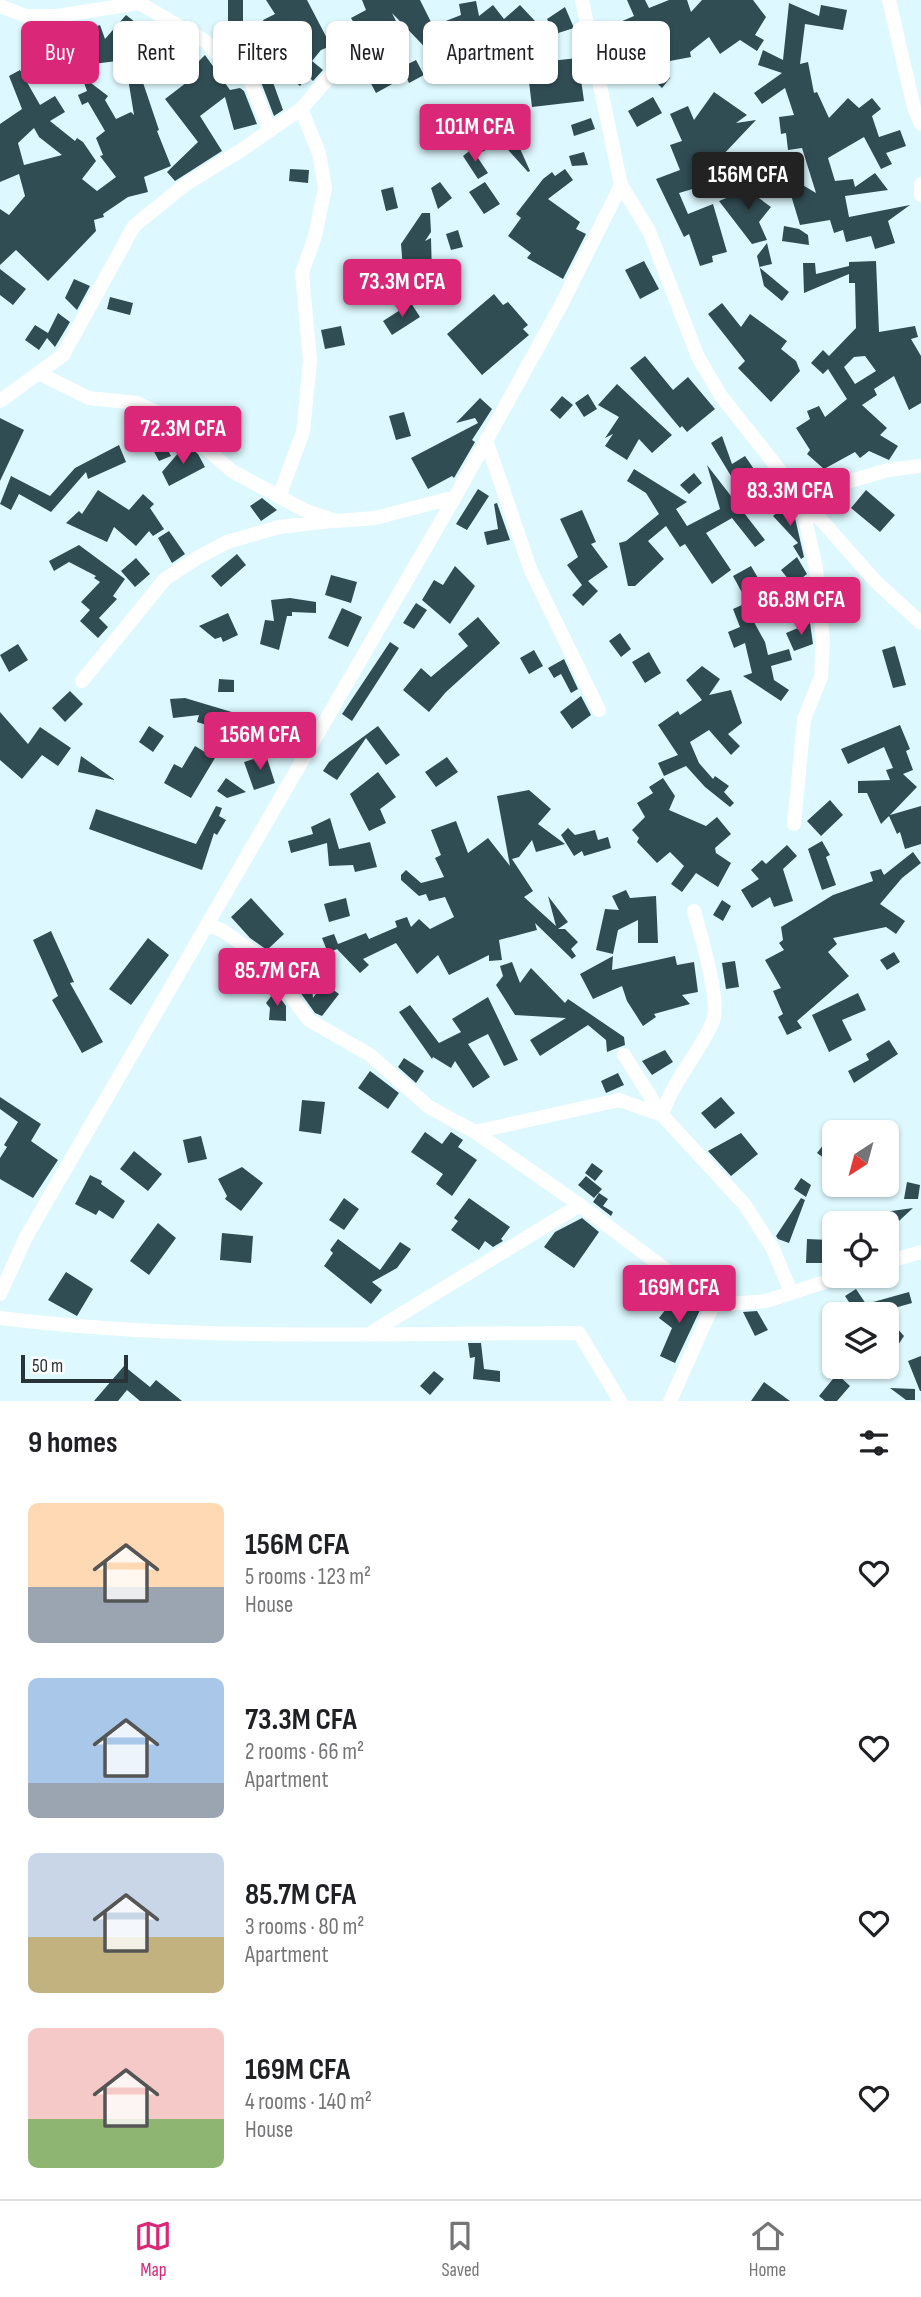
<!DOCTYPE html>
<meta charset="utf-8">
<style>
body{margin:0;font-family:"Sofia Sans Condensed",sans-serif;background:#f2f2f2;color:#202124;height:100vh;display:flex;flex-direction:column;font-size:26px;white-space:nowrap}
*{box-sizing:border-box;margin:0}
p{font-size:23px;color:#757577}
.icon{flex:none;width:38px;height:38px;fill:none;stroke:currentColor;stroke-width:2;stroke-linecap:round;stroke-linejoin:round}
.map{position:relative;height:1401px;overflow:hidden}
.sheet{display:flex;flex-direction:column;background:#fff;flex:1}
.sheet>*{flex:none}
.banner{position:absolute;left:21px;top:21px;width:880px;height:63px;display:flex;gap:14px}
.needle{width:46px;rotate:216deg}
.fabs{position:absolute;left:822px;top:1120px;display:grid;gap:14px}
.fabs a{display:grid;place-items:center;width:77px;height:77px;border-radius:10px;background:#fff;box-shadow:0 2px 5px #0004;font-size:35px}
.scale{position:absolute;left:21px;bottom:18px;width:107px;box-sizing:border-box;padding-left:7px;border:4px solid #283438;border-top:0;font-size:19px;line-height:24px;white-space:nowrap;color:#283438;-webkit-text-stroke:5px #fff;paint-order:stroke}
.price{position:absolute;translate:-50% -60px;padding:0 16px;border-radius:7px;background:#db2777;color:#fff;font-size:23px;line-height:46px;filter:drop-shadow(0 2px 4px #0008)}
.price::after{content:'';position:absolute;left:50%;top:42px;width:21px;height:16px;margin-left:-10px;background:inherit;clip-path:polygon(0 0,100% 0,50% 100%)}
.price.active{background:#222;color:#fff}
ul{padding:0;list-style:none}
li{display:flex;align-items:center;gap:21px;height:175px;padding:0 28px}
li span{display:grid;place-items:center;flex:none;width:196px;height:140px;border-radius:10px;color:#555}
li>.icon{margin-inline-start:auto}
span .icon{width:84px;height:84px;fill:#fffc;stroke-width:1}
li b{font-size:30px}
h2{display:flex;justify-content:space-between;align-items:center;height:84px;padding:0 28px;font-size:30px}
.chip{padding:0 24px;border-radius:10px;background:#fff;box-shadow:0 2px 5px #0004;font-size:24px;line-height:63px}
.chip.active{background:#db2777;color:#fff}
.tabs{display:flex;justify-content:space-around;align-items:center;height:98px;border-top:2px solid #e0e0e0;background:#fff;font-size:19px;color:#757577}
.tabs a{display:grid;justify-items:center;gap:4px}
.tabs .active{color:#db2777}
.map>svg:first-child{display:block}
.building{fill:#314d54;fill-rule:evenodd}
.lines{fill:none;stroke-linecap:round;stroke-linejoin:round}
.minor{stroke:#fff;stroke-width:14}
</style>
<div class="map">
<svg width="921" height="1401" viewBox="0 0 921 1401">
<rect width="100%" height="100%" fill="#ddf8fe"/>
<path class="building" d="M228,0H243V42L270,32L263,20L275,14L266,0H307L331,46L321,50L312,61L323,70L313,81L308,76L300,86L285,73L297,59L282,46L259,54L266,63L283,110L274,116L261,82H264L242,55L233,57L224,34L228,32Z
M362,0H420L433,26L461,15L459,4L476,1L479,16L493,5L504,19L520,5L549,36L536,41L533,32L502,52L462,65L458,54L444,67L392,13L396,21L364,40L351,18L366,10Z
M627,0H645L649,8L669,0H687L691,12L702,0H753L766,17L755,35L764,40L757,51L740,40L720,54L709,37L690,52L691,57L654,64L670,78L662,88L629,56L633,52L620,22L634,16Z
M789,3L819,16L821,5L847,10L843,30L805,24L800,64L808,62L814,93L817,92L829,118L848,98L859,108L872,98L881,109L872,116L879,137L900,130L906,146L886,153L892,164L881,169L864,137L828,158L835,181L853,179L855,187L875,173L888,190L845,196L849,217L910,205L888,221L895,243L875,249L871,236L846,242L843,230L834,233L830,220L800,225L790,192L791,178L816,193L802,148L788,150L786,133L781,134L779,117L794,115L785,88L762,104L754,93L782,73L758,65L763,50L783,60Z
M565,7L574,28L555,34L547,19Z
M126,15L135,22L124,36L146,35L147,55H142L146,73L135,59L159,130L157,131L171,166L144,177L148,192L128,197L103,214L104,217L94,220L96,231L48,281L16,250L0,265V209L9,215L25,196L19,174L0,182V124L22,109L9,76L20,70L40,105L55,96L65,112L50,121L75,141L77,138L83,142L96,161L82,179L97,191L116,177L100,156L103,155L96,138L105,131L88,102L82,105L78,95L87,91L69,42L63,47L56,38L64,31L69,36L100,25L105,39ZM125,60L134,115L131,112L116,119L105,100L108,96L83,77L96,72L93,64ZM34,128L39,137L62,155L24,165L18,143Z
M377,53L394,83L376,93L360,63Z
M205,55L230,90L240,88L244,91L257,124L234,130L225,97L200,116L222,151L175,181L167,172L198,142L165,99L195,76L190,70Z
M578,58L584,101L532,107L527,65L503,81L494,67Z
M416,60L424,75L409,83L402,67Z
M714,92L747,115L736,123L756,120L702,177L749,152L767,167L679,193L688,214L713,204L727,252L712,256L713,262L700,266L689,234L684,237L656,179L680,170L670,145L682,141L670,114L688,106L694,120Z
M653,97L662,113L637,127L628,111Z
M523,105L528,117L507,125L502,112Z
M591,118L595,129L574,136L571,125Z
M509,124L530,171L528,172L501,142L482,152L476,141Z
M472,149L488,173L478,179L463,156Z
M584,152L588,165L572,166L569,156Z
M290,169L309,170L308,183L289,181Z
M565,169L573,180L548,199L580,222L576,229L586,234L563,279L527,258L531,253L508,236L521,218L516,214L543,179L552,172L555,176Z
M771,180L772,182L756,196L771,207L759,222L767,240L752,244L719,201Z
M440,182L452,198L438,209L431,188Z
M485,182L500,204L484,214L469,192Z
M393,187L398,208L386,211L381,190Z
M422,213H430L431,232L425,241L431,238L432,275L447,271L449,287L405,294L401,244Z
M784,226L799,229L808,235L809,245L782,241Z
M458,230L463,247L451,250L446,234Z
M767,243L772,264L759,267L789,292L782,301L764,286L757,256Z
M644,261L659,289L640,299L625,270Z
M876,261L879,332L915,326L918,337L911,339L921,356V403L909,410L894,376L874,389L877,395L862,405L887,428L880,435L898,446L889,460L869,451L860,458L855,452L824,469L807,454L810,450L796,428L810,419L807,411L819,406L825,417L847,399L828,369L823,374L811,363L823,350L829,356L856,328L855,283H849V274L804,293L803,263H815L816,274L849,266V262ZM865,356L876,371L855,384L844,367L854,357Z
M0,269L26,289L13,305L0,295Z
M74,279L90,286L77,310L65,298Z
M494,294L503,305L508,302L528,325L523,329L529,335L482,375L447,334Z
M110,297L133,303L130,315L107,309Z
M411,303L420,317L392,335L383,321Z
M722,303L741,327L750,314L787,341L781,349L796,361L800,371L771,402L738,368L745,361L708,314Z
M58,313L70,322L55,347L47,338L39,350L25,340L35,325L48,333Z
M341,326L345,345L325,349L321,330Z
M645,356L673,390L688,377L715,409L687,432L682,426L680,428L630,368Z
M617,384L672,435L652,453L639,439L627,460L605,446L613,434L605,438L619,417L598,405Z
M588,394L597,409L584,417L575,403Z
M562,396L573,405L560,419L550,410Z
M480,398L492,409L472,440L475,442L454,478L452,476L428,489L411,458L478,423L475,418L456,423Z
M404,412L411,436L396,440L389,416Z
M0,418L24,430L0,481Z
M722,436L732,464L745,456L758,475L744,485L734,474L731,476L711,443Z
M162,439L171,456L159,461L151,446Z
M186,444L198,454L205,467L169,486L162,472Z
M119,445L126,462L88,479L86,472L51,512L19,494L11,510L0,504L11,476L50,496L75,468Z
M707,465L765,540L755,547L732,518L706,533L731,570L712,584L685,544L680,547L666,526L648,541L664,559L635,586H628L619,543L626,541L659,514L646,493L627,481L634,469L687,502L676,509L687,526L720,509Z
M694,473L702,483L689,494L680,485Z
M478,489L489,496L467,530L456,524Z
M98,490L129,510L143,494L154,504L150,508L164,529L153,536L149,531L136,546L114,527L107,542L66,523L79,511L82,514Z
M866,490L895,515L880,532L851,508Z
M262,498L277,510L261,521L250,506Z
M497,503L510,540L487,545L484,532L498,529L494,504Z
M784,506L795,518L804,557L801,559L793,546L798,543L773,516Z
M582,510L596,542L591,544L608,567L588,581L598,591L583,606L572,595L582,585L567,565L578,557L560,519Z
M169,531L185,554L172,563L158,538Z
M79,545L125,579L113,596L117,599L99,618L108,627L98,638L80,621L90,610L81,602L100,582L94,578L96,576L69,562L54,571L49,561Z
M237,554L246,565L221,587L211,576Z
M797,557L807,574L793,585L781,570Z
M136,558L150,574L135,587L121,571Z
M455,566L475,586L450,624L422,600L434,580L443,585Z
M751,566L765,590L746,600L733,576Z
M331,575L357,582L351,603L325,595Z
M290,598L316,602V613L292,612V616H287L279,650L260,644L265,620L274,621L271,600Z
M416,603L427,610L414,629L403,623Z
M744,604L765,642L768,655L789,649L792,660L771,666L774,680L789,690L781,701L743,676L752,673L745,643L734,648L728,632L740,627L733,609Z
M342,608L362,617L348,647L328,638Z
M228,613L238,635L223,642L221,637L215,639L199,626Z
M478,617L500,643L446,692L429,712L403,690L421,668L431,677L468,646L458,634Z
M810,623L813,644L794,651L786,633Z
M620,633L631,649L621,657L609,641Z
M390,642L399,648L352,721L342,714Z
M18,644L28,660L9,672L0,655Z
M895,646L906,685L893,688L882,650Z
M534,650L543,666L529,674L520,658Z
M649,652L661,673L645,683L632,662Z
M564,659L578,689L571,693L561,674L554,678L548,668Z
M702,666L720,679L709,695L731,690L742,723L728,734L740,746L731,755L709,730L690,742L699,763L713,779L715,776L729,786L724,792L734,803L730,807L705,787L686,766L664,776L658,763L678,755L658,725L678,711L680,715L702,700L686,680Z
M219,679L234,680V692H218Z
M70,691L83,704L65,722L52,708Z
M581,696L591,715L572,729L560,712Z
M185,698L235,713L230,732L197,722L199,715L173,718L170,699Z
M0,712L28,744L40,727L71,748L58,766L42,755L22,779L0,760Z
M900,725L910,749L906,751L913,770L903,774L917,787L890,815L921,806V844L905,849L900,832L897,834L889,816L881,824L867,793H858V781L890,780L886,770L893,768L884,747L848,764L841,749Z
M149,726L164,736L153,752L139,742Z
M378,726L400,755L386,765L366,738L337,780L323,771L329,762Z
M195,746L215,758L191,798L164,783L174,764L182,768Z
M266,755L275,783L254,790L244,762Z
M81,756L115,780L78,772Z
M447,757L458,772L436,787L425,772Z
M378,772L396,797L380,809L386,823L369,831L350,794Z
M226,778L246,792L227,798L217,791Z
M663,778L675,796L669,810L706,826L717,817L731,834L715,848L716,853L731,863L718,887L696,873L682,892L671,884L684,866L670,852L657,863L637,842L639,838L632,830L645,817L637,803L653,793L649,787Z
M529,790L551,809L538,824L565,844L536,852L532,840L519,857L512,859L533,891L524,897L556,926L548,896L568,922L558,929H565L578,942L571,949L576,956L572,959L535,923L537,930L499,940L502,960L489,961V955L449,975L438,955L417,974L396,943L363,959L369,965L360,973L337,949L328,953L322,938L334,934L338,944L366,933L369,939L397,927L395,921L407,917L411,927L419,919L430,929L454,917L445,897L429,901L426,894L419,896L401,880V875L406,870L421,883L444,877L435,858L441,855L431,830L456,821L468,853L488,838L510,866L497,796Z
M830,800L843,815L821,836L807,821Z
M216,806L222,808L219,816L226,820L217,835L214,833L202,870L89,829L96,809L196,844Z
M330,818L339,849L370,842L377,867L355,872L353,865L329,866L327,843L291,853L288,841L313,834L311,827Z
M568,828L575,835L595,830L598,840L608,837L611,848L584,856L582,851L574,856L561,835Z
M822,841L830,855L826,857L836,885L822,890L808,849Z
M787,845L797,856L783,869L793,901L774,907L770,897L752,908L741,890L759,879L751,870L762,860L766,864Z
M913,852L921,863L902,878L880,904L905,921L896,934L886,927L833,938L837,944L828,952L849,976L797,1021L802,1028L787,1035L778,1017L783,1014L773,991L781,988L765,960L784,950L779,943L783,940L781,927L833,895L873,881L870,872L881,869L884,875Z
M626,890L630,898L656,896L658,943H638V920L618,930L613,954L596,950L605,909L619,910L612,896Z
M251,898L284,934L267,950L250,938L231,917Z
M346,898L350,916L329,922L324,904Z
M722,900L731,906L723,921L713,915Z
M51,931L74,982L70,983L103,1042L82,1053L52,1000L58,996L33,940Z
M148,938L169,955L131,1005L109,989Z
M894,952L900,962L887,970L880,960Z
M302,953L309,961L313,998L324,983L339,994L322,1016L315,1013L287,974Z
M613,956L612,970L675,956L677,965L694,962L698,992L682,995L690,1004L654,1014L656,1017L643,1026L627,1001L622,986L593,999L580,974Z
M735,961L739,987L726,989L722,963Z
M512,962L520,983L531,968L565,1003L568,999L624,1037L625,1045L607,1052L606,1040L588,1025L540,1056L530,1040L566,1018L515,1015L496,985L503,976L500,966Z
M275,991L286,1006V1021L269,1020L270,1008L266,1003Z
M858,993L866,1010L842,1020L852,1040L829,1052L812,1015Z
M488,997L518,1060L504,1066L488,1034L468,1044L490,1077L473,1088L455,1061L451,1068L433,1057L432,1059L399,1012L410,1005L439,1043L461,1032L452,1019Z
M889,1040L898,1054L854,1083L848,1071L869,1060L866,1054Z
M665,1050L673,1062L652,1075L642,1061Z
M404,1058L424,1071L416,1083L398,1067Z
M370,1071L399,1093L388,1109L358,1088Z
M618,1073L624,1085L606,1093L601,1081Z
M0,1097L41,1124L31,1141L58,1160L33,1198L0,1179V1158L7,1147L4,1145L18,1122L0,1109Z
M721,1097L735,1113L715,1129L701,1113Z
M302,1100L325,1102L321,1134L299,1131Z
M425,1132L442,1144L451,1132L463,1140L458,1147L477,1160L452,1196L436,1184L443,1174L411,1152Z
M741,1133L758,1154L731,1176L708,1151Z
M201,1136L207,1159L188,1163L183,1140Z
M824,1144L835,1152V1166L817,1153Z
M134,1151L162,1174L148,1191L120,1169Z
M592,1163L603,1171L595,1181L585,1173Z
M242,1167L263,1183L241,1211L225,1199L227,1196L218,1179Z
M90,1175L102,1181L101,1184L125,1201L113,1219L99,1210L96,1215L75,1204Z
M586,1176L602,1189L594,1198L578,1185Z
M801,1178L811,1185L806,1197L794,1189Z
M907,1182L920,1185L918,1199H904Z
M599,1193L608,1199L603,1206L613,1212L611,1216L593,1202Z
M344,1198L359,1209L344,1230L329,1220Z
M469,1198L510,1227L501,1239L503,1241L493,1247L485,1241L479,1250L451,1230L458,1221L454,1218Z
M801,1198L805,1200L789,1243L778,1239L776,1236Z
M913,1208L887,1232V1223H856V1216Z
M582,1218L599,1232L574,1268L544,1247L555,1232Z
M158,1223L176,1238L149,1275L130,1261Z
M222,1233L253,1236L251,1263L220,1260Z
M338,1239L380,1270L400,1242L411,1249L397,1268L372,1282L382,1290L371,1304L324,1266L333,1253L330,1250Z
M807,1239L829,1240V1263H806Z
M66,1272L93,1289L77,1316L48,1300Z
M856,1289L866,1304L909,1292L912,1303L891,1309L892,1314H843V1311L853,1308L845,1296Z
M679,1292L701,1308L675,1363L660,1356L672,1328L659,1318Z
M757,1311L768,1330L755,1336L743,1312Z
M887,1317L904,1336L898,1345L887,1333Z
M468,1343H481L484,1369L500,1371V1382L473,1379L475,1357L470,1358Z
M921,1356V1391H920L908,1361Z
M124,1366L150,1387L156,1380L182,1401H140L127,1390L118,1401H94Z
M434,1371L444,1379L430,1395L420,1386Z
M837,1374L850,1386L837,1401H825L819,1396Z
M764,1382L790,1401H751Z
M890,1388L915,1389V1400H906Z"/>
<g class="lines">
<path class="minor" d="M582,0L621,185L649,231L698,357L721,396L800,496L875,581L921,623
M889,0L914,108L921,124
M0,6L26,16H57L139,3L205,41L229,67L249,77L270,131
M921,184V195
M38,373L89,398L136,403L172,419L232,471L304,510L336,521L375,518L455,497
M0,401L63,355L134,226L186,184L240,151L301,109L353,50
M486,440L531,571L599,710
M279,497L303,432L310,361L302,273L315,236L325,188L319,153L301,109
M82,681L165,579L197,558L227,542L279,527L331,521
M794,824L804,719L821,677L823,641L816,568L800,496L888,470L921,466
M207,924L223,931L262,958L309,1020L370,1055L429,1107L475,1132
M624,1055L662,1115L745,1205L773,1249L791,1292
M662,1115C673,1080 699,1054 713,1021C721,1002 700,932 694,911
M580,1205L713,1305L766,1301L843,1276
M887,1262L921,1252
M0,1294L26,1237L455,497L560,307L621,185
M0,1318C191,1342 387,1333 579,1333L620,1401
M372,1332L580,1205L475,1132L619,1100L662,1115
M670,1401L713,1305"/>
</g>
</svg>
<div class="fabs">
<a><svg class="needle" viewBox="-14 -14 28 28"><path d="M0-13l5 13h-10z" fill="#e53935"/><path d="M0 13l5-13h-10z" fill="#757577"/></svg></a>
<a><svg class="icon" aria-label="locate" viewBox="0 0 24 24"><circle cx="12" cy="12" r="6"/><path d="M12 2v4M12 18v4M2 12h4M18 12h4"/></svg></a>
<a><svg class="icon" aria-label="layers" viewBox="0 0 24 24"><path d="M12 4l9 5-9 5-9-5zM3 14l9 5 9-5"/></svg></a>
</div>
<div class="scale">50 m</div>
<b class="price" style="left:475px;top:164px">101M CFA</b>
<b class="price active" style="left:748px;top:212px">156M CFA</b>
<b class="price" style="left:402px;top:319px">73.3M CFA</b>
<b class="price" style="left:183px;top:466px">72.3M CFA</b>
<b class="price" style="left:790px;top:528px">83.3M CFA</b>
<b class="price" style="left:801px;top:637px">86.8M CFA</b>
<b class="price" style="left:260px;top:772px">156M CFA</b>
<b class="price" style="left:277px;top:1008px">85.7M CFA</b>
<b class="price" style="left:679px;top:1325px">169M CFA</b>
<div class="banner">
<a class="chip active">Buy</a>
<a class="chip">Rent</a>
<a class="chip">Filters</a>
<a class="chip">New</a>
<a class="chip">Apartment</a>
<a class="chip">House</a>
</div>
</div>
<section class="sheet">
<h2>9 homes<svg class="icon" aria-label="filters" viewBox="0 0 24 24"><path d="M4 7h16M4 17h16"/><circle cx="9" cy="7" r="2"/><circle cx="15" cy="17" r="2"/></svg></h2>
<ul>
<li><span style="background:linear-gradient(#ffd9b3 60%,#9aa5b1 0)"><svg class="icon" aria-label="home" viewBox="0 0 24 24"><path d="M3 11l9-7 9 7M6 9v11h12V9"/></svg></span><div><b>156M CFA</b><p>5 rooms · 123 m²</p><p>House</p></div><svg class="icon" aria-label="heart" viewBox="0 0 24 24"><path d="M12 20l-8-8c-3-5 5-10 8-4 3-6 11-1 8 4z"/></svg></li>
<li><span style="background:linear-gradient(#a9c7e8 75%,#9aa5b1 0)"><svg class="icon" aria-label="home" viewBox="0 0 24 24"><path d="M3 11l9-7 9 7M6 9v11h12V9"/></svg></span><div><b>73.3M CFA</b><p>2 rooms · 66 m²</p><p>Apartment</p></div><svg class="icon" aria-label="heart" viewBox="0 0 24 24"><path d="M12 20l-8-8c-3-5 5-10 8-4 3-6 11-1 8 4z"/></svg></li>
<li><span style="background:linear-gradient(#c9d6e8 60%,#c2b280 0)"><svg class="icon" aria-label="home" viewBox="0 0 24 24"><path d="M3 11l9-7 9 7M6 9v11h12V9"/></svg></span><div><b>85.7M CFA</b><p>3 rooms · 80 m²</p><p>Apartment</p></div><svg class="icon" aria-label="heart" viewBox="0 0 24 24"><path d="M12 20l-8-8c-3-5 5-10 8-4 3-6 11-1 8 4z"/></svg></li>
<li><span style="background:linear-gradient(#f6c9c9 65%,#8fb573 0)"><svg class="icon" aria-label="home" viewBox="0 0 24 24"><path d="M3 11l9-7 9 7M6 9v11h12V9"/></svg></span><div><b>169M CFA</b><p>4 rooms · 140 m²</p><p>House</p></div><svg class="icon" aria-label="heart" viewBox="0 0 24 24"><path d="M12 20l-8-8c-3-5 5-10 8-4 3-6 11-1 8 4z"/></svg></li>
</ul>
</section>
<nav class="tabs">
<a class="active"><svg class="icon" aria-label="map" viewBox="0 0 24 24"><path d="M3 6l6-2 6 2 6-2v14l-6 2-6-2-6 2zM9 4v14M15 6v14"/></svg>Map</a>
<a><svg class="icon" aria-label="saved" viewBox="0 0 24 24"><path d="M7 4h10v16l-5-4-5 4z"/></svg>Saved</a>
<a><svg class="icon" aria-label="home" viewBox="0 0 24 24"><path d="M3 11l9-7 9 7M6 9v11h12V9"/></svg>Home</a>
</nav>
